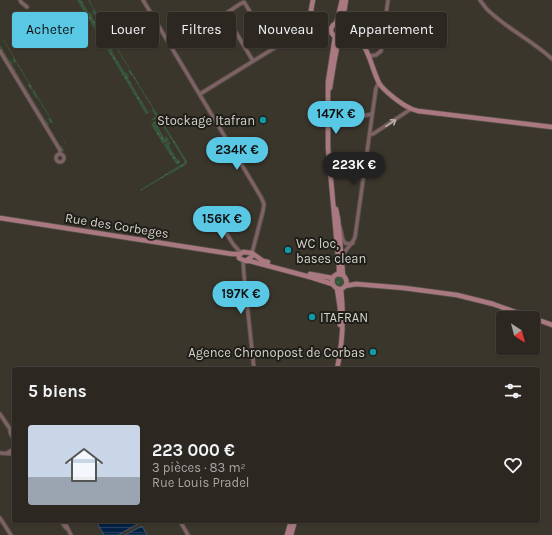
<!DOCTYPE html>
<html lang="fr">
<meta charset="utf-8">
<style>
body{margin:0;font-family:Karla,sans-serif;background:#34302a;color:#f1f3f6;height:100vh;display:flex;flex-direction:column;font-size:15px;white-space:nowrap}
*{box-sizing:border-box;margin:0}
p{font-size:13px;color:#a6a6a5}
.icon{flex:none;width:22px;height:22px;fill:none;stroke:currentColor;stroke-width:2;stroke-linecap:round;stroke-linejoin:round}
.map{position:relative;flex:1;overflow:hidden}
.side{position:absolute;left:12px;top:367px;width:528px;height:156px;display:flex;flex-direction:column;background:#2c2821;border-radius:4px;box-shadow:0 1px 3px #0004,0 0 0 1px #48443f}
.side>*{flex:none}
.guide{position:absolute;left:12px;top:12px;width:528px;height:36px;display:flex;gap:8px}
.needle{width:26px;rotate:144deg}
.controls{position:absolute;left:496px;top:311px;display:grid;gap:8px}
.controls a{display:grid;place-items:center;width:44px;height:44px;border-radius:4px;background:#2c2821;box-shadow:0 1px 3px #0004,0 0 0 1px #48443f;font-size:20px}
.price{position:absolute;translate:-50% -34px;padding:0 9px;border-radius:14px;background:#59c8e5;color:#111;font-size:13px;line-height:26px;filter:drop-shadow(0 1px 2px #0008)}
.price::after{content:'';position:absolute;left:50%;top:24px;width:12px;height:9px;margin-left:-6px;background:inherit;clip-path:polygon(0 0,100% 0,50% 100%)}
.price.active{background:#222;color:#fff}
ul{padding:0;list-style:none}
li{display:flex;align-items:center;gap:12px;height:100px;padding:0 16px}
li span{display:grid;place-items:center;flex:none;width:112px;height:80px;border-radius:4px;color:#555}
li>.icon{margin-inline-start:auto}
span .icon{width:48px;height:48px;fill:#fffc;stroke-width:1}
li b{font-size:17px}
h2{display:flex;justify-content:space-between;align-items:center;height:48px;padding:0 16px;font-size:17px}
.pill{padding:0 14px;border-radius:4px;background:#2c2821;box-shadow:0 1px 3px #0004,0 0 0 1px #48443f;font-size:14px;line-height:36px}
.pill.active{background:#59c8e5;color:#111}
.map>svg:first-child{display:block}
.grass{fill:url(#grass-dots)}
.water{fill:url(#water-rules);stroke:#41566c}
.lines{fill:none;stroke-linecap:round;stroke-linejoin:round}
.street-casing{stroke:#575249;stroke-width:5}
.secondary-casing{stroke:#575249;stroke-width:6}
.street{stroke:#806166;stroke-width:3}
.secondary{stroke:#a97880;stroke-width:4.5}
.oneway{stroke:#bcb0ad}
.culture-dot{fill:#0f9aa8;stroke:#201e19;stroke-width:1.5}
.labels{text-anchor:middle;stroke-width:4;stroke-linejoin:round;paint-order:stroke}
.poi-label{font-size:13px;fill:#d5d2cc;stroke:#201e19;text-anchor:end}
.street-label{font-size:13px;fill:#d5d2cc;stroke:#201e19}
</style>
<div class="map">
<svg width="552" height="535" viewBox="0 0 552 535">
<defs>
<pattern id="grass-dots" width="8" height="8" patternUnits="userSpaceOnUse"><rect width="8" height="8" fill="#36563a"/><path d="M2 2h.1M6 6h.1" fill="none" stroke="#526d55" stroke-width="1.8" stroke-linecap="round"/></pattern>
<pattern id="water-rules" width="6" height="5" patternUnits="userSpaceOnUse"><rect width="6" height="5" fill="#022143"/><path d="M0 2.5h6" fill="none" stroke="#26405d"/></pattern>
</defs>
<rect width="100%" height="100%" fill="#3b362c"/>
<path class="grass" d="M77,0H81L89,13L90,12L93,16L92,17L104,38H106L109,44L105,46Z
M88,0H89L146,96L187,161L186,162L187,164L140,191V190L185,162L160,121L156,119L150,121L156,116L152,110L153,109L132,75H131L128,71L130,70L96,15H95L92,11L94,10Z
M4,40L33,89L31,90L28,85L29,84L16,62L15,63L12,59L14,58L4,41H2Z
M0,45L9,60H10L13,64L12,65L45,120H46L49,124L48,125L60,146H62L64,150L63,152L0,48Z
M110,45L113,51L112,52L125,73L126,72L129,77L128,78L148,112L149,111L150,112L146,114L106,47Z
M34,90L66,144L64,145L65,143L53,122L51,123L48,119L50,118L37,97L36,98L32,91Z
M156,121L159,124L158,127L165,139L166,136L169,140L163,144L151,124Z
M169,141L170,143L169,146L178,161L179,158L180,162L177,165L164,145Z
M334 281a5 5 0 1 1 10 0a5 5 0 1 1-10 0Z"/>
<path class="water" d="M96,521H138L139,523L118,535H104Z
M142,526L147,535H125Z"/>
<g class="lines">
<defs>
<path id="street" d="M20,0L21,2L27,7
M143,0L261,197L264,204L263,211L252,253
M480,0C483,4 486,9 490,12C509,30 533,41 552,59
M0,51L60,150V154
M369,56L376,55L381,51L388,0
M253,61L225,14L240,4L244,2L273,49
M200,94L297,34L306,27L312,22
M354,118L372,114
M370,134H373L411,109
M56 158a4 4 0 1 1 8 0a4 4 0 1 1-8 0Z
M216,217L233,244L241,253
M340,227L343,240L345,243L349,244L353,243
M342,257C345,249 352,245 355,237L376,88L379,83
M243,260L244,275L254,369
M0,414L14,435
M10,432L14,440
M0,453L14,454
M7,453L14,449
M0,518L11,535
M61,521L66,528
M64,521L71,535
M180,521L188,535"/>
<path id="secondary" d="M313,0C308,23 310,23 331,30
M331 30a7 7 0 1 1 14 0a7 7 0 1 1-14 0Z
M336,23L338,17L342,0
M343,24V18L346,0
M346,28C352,35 360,40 365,48C371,59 373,71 379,83C383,90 402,105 410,108C412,110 416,110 418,111L552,127
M335,37L328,82V148L339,267V274
M330,88L334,63L339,37
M336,209L338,219L343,275C354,286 336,296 332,282L333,277L337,274L343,275
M0,218L232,254H240
M243,252L252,253V256L246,261L241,259L239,258V255Z
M252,253L263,261L268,262
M246,261H250L310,277L332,284
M310,274L332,278
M345,286L356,284L404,288L457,295L493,304L532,318
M337,289L340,308V325
M533,318L552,325
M337,369C343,342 344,316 341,289
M287,535L291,521
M291,535L295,521"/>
</defs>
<use href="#street" class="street-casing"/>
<use href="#secondary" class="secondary-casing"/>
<use href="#street" class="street"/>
<use href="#secondary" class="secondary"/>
</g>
<defs><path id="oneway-shaft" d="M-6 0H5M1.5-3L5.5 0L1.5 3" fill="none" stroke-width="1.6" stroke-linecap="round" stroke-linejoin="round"/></defs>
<use class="oneway" href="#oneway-shaft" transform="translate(391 123) rotate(-34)"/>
<g class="culture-dot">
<circle cx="263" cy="120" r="4"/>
<circle cx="288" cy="250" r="4"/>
<circle cx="312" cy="317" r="4"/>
<circle cx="373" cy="352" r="4"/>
</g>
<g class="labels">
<g class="poi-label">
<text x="255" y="125">Stockage Itafran</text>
<text x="296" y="248" text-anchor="start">WC loc,<tspan x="296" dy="15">bases clean</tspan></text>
<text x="320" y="322" text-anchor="start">ITAFRAN</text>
<text x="365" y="357">Agence Chronopost de Corbas</text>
</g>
<g class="street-label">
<text transform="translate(117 225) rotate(9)" y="5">Rue des Corbeges</text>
</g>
</g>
</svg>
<div class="controls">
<a><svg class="needle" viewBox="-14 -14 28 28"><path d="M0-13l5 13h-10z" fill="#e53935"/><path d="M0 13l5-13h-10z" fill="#a6a6a5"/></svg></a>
</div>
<b class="price" style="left:336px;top:135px">147K €</b>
<b class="price" style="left:237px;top:171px">234K €</b>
<b class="price active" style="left:354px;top:186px">223K €</b>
<b class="price" style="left:222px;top:240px">156K €</b>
<b class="price" style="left:241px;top:315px">197K €</b>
<div class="guide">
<a class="pill active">Acheter</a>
<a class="pill">Louer</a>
<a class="pill">Filtres</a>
<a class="pill">Nouveau</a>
<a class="pill">Appartement</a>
</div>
<section class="side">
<h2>5 biens<svg class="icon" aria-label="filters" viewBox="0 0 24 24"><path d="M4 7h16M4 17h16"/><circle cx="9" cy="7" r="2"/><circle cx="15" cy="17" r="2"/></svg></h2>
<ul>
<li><span style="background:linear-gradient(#c9d6e8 65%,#9aa5b1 0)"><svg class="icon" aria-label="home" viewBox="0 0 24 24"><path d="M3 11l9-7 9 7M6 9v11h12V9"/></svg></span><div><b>223 000 €</b><p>3 pièces · 83 m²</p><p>Rue Louis Pradel</p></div><svg class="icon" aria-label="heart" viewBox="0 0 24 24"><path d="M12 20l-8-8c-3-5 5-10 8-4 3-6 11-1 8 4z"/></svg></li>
</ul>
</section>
</div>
